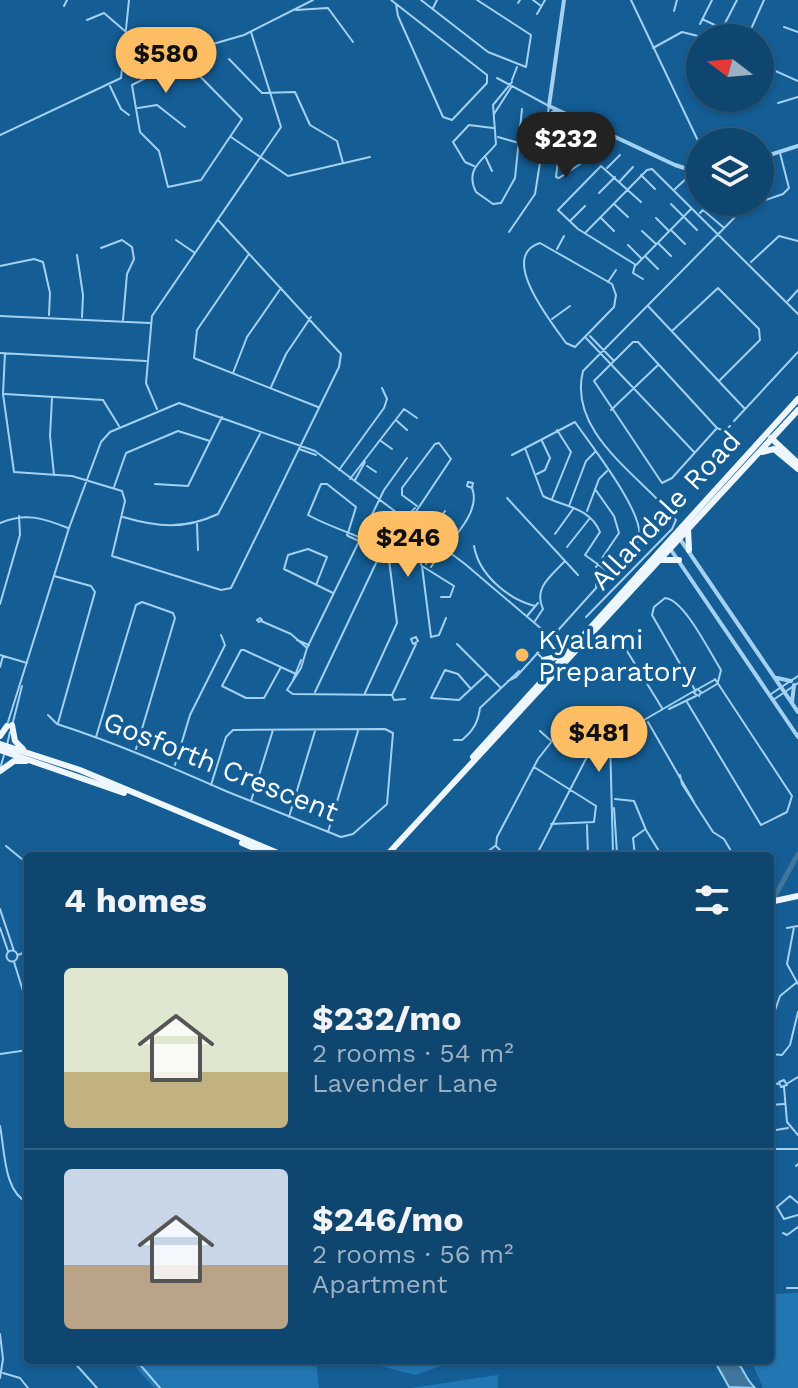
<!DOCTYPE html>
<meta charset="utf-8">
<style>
body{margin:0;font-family:"Work Sans",sans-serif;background:#1d5078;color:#f1f3f6;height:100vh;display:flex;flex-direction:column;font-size:30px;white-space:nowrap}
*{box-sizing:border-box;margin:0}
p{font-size:26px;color:#9bb1c3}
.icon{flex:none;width:44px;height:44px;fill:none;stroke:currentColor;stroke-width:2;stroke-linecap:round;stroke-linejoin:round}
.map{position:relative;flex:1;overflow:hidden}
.sheet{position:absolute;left:24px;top:852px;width:750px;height:512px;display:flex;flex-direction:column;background:#0f4670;border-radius:8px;box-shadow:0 2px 6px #0004,0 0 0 2px #2f5e83}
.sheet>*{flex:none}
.needle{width:52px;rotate:286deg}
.buttons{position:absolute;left:686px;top:24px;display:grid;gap:16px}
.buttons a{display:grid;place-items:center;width:88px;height:88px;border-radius:50%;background:#0f4670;box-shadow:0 2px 6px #0004,0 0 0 2px #2f5e83;font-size:40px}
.price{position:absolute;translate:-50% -68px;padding:0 18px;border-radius:28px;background:#ffbe64;color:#111;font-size:26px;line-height:52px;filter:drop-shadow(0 2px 4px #0008)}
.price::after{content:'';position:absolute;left:50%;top:48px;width:24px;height:18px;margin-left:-12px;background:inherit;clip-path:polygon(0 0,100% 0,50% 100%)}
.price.on{background:#222;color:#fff}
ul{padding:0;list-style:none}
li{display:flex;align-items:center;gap:24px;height:200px;padding:0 40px}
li+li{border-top:2px solid #2f5e83}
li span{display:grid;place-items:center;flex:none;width:224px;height:160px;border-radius:8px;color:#555}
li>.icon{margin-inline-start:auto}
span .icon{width:96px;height:96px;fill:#fffc;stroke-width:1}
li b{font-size:34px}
h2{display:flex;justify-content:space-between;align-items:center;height:96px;padding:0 40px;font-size:34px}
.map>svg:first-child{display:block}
.green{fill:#2277b2}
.water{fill:#40759d;stroke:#95cff5;stroke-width:2}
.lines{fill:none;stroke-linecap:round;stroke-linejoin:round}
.river{stroke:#40759d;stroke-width:5}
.minor{stroke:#a3d1f2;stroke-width:2}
.tertiary{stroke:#a3d1f2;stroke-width:4}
.primary{stroke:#eef7ff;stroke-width:6}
.poi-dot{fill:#ffbe64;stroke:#145d95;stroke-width:3}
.labels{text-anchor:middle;stroke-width:7;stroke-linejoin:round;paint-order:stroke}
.street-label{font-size:28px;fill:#fff;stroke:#145d95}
.poi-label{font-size:28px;fill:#fff;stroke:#145d95;text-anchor:start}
</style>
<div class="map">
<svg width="798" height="1388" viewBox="0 0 798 1388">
<rect width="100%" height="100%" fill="#145d95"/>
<path class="green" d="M798,1293V1388H763L751,1360H770V1294Z
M130,1360H316L319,1388H154Z
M343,1360H458L415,1375L365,1362L341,1363Z
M498,1375V1388H411Z"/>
<path class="water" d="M714,1360C750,1360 736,1369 755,1388L729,1387Z"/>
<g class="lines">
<path class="river" d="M775,896L798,854
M770,907L771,905"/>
<path class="minor" d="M391,0L487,75V83L452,120L443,117L398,16L396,4
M421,0L488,52L526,67L531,35L477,0
M533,0L541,6
M631,0L700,145
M518,3L520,0
M64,6L67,0
M433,8L437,0
M296,10L328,8L353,42
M674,11L677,0
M537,14L545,0
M702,19L732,33
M87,20L104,13L126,32
M700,24L712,0
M723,27L737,0
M784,27L798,32
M733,31L736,32L735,36L732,35Z
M737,35L744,38
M747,38L764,0
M206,46L244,35L313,0
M653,48L682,32L706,38
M183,59L242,119L201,180L168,187L159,151L140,132L132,85Z
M229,59L262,93L295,92L310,125L337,141L343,163
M760,64L798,81
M497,78L549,106L535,194L509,232
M512,80L517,67
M512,82L493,105L496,144C484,160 464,168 476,192L493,204L501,203L515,178L522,109
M110,86L121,109L129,115
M778,103L798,97
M138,108L157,105L185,127
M494,114L512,86
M0,135L121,78L129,0
M574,136L581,124
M231,137L288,176L370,157
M498,137L519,143
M584,137L603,149L559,178L556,177L562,128L573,132L586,160
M485,156L492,171
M474,166L465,162L453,142L469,125L493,128
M607,168L620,155
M641,175L655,189
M620,181L633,167
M675,189L688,177L700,188
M599,193L615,177
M716,202L722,205
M760,202L783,194L789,188L780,153
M614,204L628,217
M671,204L697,230
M703,210L723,227
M700,213L710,202
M601,218L614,231
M656,218L669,231
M570,221L585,206
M642,231L656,244
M672,231L685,244
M585,233L647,170L652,169L798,314
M176,240L195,253
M540,243L612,284L616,295L614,307L575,347L566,343C553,324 497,256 540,243Z
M658,243L671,256
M628,245L641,258
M101,248L122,240L132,247L134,259L127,274L123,320
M557,249L564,236
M249,254L197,330L194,358L318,407
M77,255L83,295L82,317
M645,256L658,269
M751,262L779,236L798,241
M637,264L691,209
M635,265L633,273L643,279
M636,265L578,229L558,210L601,166L641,202
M0,266L34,259L43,262L50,293L49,315
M608,282L616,270
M788,301L798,290
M648,306L745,409
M0,316L150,323
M552,319L570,306
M672,331L718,288L759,329L760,340L719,381
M590,336L613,360
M586,338L694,452
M0,353L146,361
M5,353L3,394L14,472L72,476L122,491L125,501L112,556L221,590L231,588L339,367L341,354L218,220
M233,373L247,337L281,288
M271,387L286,354L311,317
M5,394L103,400L119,426
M52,398L50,436L54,475
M157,409L146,383L152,316L281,127L251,32
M611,410L658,365
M397,421L407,430
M734,421L798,352
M717,428L672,478L662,483L594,381L633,342H638L717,428L724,431L730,426
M381,441L392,449
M525,448L543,496C564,507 590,507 600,532L585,555L607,571
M299,449L316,455
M512,455L575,422C590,444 645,513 639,538C637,550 622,565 613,573L608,571L601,581
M367,466L376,472
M339,470L384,408L387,399L382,388
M537,474L545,470L550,458L542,441
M350,479L404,409L417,418
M355,480L365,462
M155,484L188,486L222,417
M114,487L126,453L178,431L210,441
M595,489L614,516L619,533L596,567V581
M507,498L578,575
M552,499L571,452L557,430
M569,506L586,461L595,452
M587,511L599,479L607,471
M123,517C157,527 184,530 218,514L260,434
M441,517L457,529
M405,518L415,508
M409,522L451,459L439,443L435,444L402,488V495L417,506
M0,523C25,512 43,518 68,528
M436,523L445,511
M197,524L198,550
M555,534L573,509
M347,535L348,533L356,507L327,484H321L308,515C326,525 343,530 361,538
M348,536L359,541
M474,546C479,575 508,599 535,606
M567,547L590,518
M426,564L438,546
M421,565L422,553
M431,567C444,546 483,514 472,488L467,486L468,482L473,483L472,488
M54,576L91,586L95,592L58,723
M596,581L602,582L601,587L596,586Z
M316,585L327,557L308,549L288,555L284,569L333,593
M441,597H450L454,586L422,566L431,637L439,635L446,618
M0,604L20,535L19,516
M527,616L538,603
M586,617L672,529L676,520C643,477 567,434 583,371L742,210L758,202
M260,618L262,620L259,622L257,620Z
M261,621L291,634L307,648
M535,621L543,609C533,588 551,576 565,561
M416,637L418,641L413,644L411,639Z
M619,638L662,708
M297,640L309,645
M457,644L501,688
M537,653L552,668
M0,655L27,663
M0,667L3,656
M281,667L264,698H246L222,686L241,650H244L296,674
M293,680L301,660
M508,681L516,677L597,587
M471,689L458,674L445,670L431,698L459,700L487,674
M697,689L701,692L699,696L694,693Z
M698,689L714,680
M695,690L652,615L654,607L665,598C684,599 710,653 721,670L718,682
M315,692L377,561L387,556
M365,693L397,623L386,536
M702,693L717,684
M771,694L798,676
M392,695L293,694L287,690L301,668L307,648L384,490L407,458
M405,699L394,700L392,695L416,644
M773,700L798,683
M687,702L761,825L787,812L792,796L715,679
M669,709L696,696
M48,715L57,724C116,743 171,767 228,792L341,837L353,834L387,804L393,733L385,729L233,730L226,737L211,785
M8,722L69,528L101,442L110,432L179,403L315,451L465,564L551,637
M13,722L22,686
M648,722L694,802
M540,731L550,740
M96,737L136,605L142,602L173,613L175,618L136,749
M613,738L694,691
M610,739L613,853
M454,740H462C474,730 478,722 480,708L519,671
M7,745L10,732
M175,765L190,715L225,645L221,635
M534,767L596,806L594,822L551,824
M0,769L4,755
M680,775L682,784L713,832L724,839L734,856
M615,799L634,801L646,830L662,856
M251,801L273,730
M614,808L617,853
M289,817L315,731
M587,825L588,856
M328,832L358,731
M6,846L28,864
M496,846L497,837L538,759L576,710L582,711L610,739
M496,846L501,851L520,856
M24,856H32
M158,856H164
M216,856H231
M482,856L495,846
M536,856L592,747L568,721
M603,856H605
M635,856L633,838L644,830
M0,909L14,951
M794,927L787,964L798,984
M0,928L8,951
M787,928L798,926
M6.5 956a5.5 5.5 0 1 1 11 0a5.5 5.5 0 1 1-11 0Z
M18,955L28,951
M14,962L28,1007
M770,1025L780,996L796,983
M0,1054L28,1050
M770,1054L782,1055L790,1045L798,1012
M784,1080L787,1085L781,1087L779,1082Z
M770,1082L778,1084
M788,1083L798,1077
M784,1087L787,1122L798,1135
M770,1105L784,1104
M0,1126C5,1150 3,1191 28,1203
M770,1131L788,1128
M770,1149H798
M796,1166L798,1164
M798,1203L790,1196L777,1207L784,1219L798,1215
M783,1233L787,1235L798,1227
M787,1288H798
M0,1334L3,1359L0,1378
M72,1360L97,1388
M136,1360L160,1388
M3,1373L20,1378L28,1388"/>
<path class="tertiary" d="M564,0L549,106L675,165L700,173
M547,116L556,111
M760,158L798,146
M680,539L798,712
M669,547L798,737
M777,678L791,681
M792,702L794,685"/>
<path class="primary" d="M771,438L798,463
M762,452L774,449L798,469
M688,529L689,550
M660,560H679
M542,676L544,660L560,656
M12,725L15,741L23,749
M0,736L7,726
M0,744L80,770L285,856
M0,750L124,793
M473,757L798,399
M0,771L14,761H26
M242,843L272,856
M386,856L798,410
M770,902L798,896"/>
</g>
<circle class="poi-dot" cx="522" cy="655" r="8"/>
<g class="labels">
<g class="street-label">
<text transform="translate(665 510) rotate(-47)" y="10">Allandale Road</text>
<text transform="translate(221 766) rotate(22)" y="10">Gosforth Crescent</text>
</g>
<g class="poi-label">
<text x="538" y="649">Kyalami<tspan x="538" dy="32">Preparatory</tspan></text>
</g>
</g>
</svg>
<div class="buttons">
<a><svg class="needle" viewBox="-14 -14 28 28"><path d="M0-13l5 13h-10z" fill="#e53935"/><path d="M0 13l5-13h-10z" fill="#9bb1c3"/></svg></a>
<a><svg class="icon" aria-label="layers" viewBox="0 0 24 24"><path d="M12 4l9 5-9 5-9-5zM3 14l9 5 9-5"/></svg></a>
</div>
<b class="price" style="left:166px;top:95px">$580</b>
<b class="price on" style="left:566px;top:180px">$232</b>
<b class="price" style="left:408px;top:579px">$246</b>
<b class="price" style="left:599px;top:774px">$481</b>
<section class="sheet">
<h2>4 homes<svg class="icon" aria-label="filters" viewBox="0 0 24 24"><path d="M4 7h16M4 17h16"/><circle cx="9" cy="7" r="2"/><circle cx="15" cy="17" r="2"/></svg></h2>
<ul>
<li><span style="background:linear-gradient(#dfe7d0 65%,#c2b280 0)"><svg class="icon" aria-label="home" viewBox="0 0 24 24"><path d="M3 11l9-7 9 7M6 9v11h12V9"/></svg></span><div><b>$232/mo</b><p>2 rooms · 54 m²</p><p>Lavender Lane</p></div></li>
<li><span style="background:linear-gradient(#c9d6e8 60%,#b9a48a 0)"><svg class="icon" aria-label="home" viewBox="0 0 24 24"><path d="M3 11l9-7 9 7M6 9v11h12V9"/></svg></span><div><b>$246/mo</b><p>2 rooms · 56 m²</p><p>Apartment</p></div></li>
</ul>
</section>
</div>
